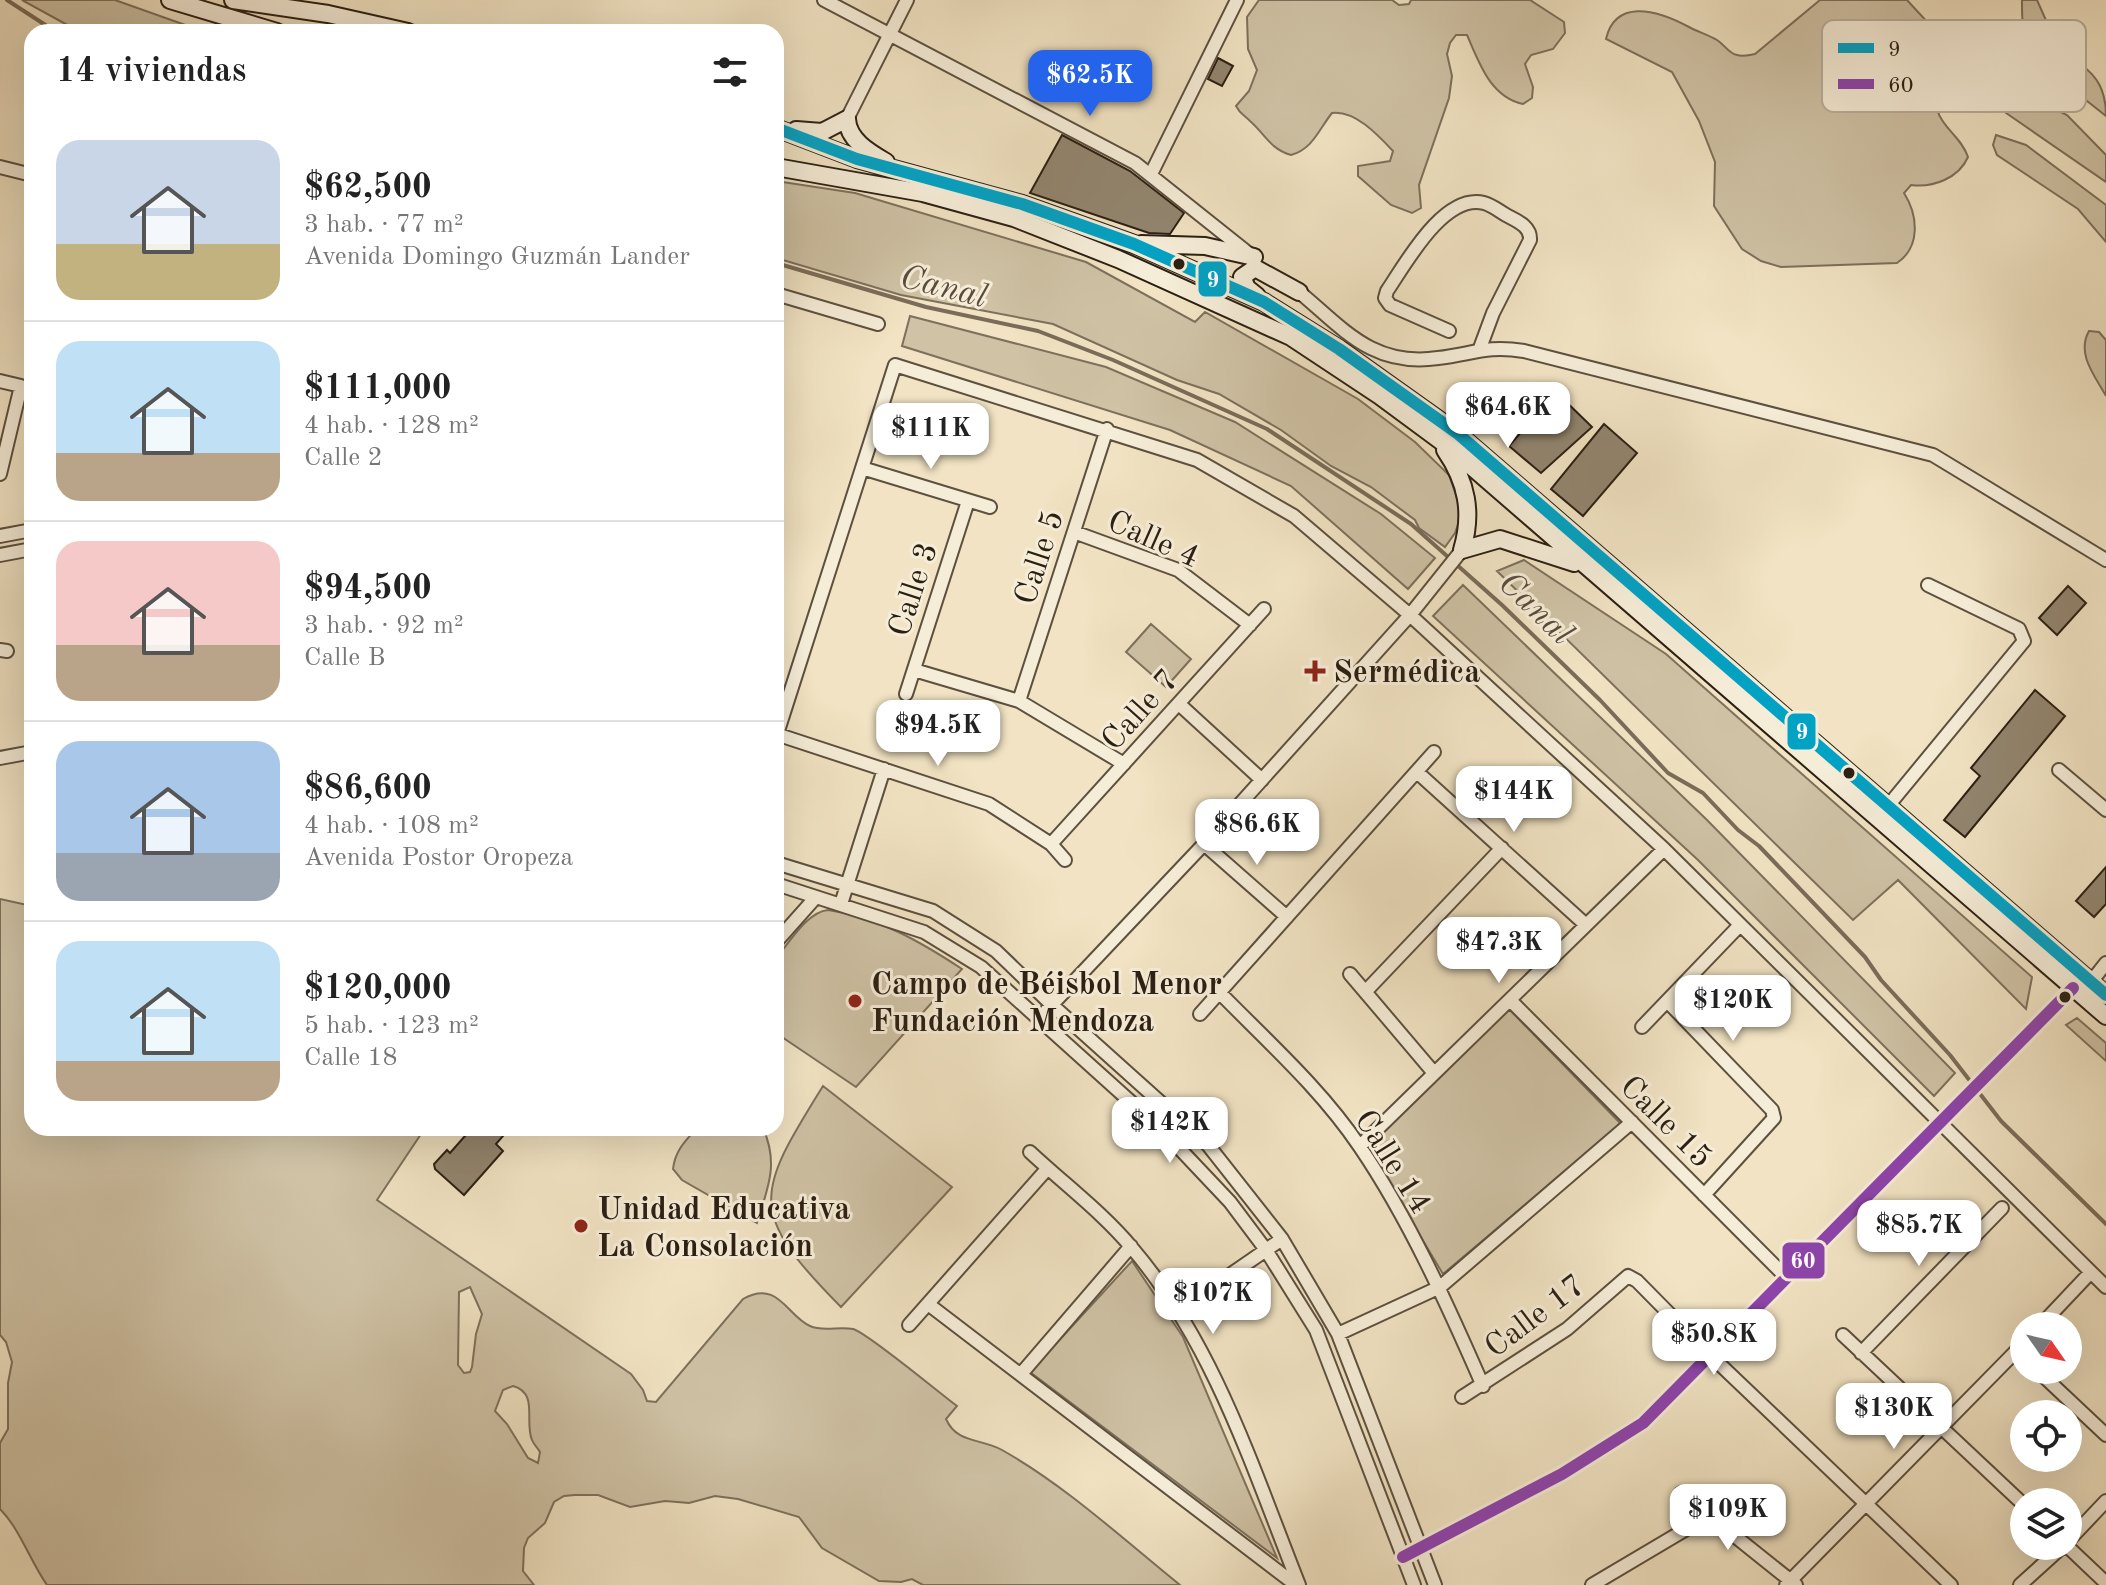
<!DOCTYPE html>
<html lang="es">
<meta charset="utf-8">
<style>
body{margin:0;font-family:"Old Standard TT",serif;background:#f6f6f6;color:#222;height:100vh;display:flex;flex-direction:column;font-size:30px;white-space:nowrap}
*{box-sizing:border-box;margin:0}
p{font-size:26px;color:#767676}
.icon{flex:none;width:44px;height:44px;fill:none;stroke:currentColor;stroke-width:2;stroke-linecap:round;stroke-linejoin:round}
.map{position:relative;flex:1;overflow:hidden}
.drawer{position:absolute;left:24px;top:24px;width:760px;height:1112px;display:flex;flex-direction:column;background:#fff;border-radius:24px;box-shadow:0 8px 32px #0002}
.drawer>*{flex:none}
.needle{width:52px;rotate:124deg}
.buttons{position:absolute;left:2010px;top:1312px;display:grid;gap:16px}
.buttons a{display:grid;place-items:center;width:72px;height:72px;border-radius:50%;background:#fff;box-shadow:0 8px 32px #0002;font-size:40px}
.price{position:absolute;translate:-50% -68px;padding:0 18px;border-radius:16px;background:#fff;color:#222;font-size:26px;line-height:52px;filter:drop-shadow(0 2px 4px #0008)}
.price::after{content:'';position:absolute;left:50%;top:48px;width:24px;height:18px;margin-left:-12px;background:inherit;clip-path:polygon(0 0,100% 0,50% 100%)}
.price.selected{background:#2563eb;color:#fff}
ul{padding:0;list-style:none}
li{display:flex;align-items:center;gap:24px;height:200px;padding:0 32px}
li+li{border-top:2px solid #e0e0e0}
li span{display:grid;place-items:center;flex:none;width:224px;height:160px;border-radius:24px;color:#555}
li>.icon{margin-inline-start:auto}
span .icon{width:96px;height:96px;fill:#fffc;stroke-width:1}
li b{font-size:34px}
h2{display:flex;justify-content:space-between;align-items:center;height:96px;padding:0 32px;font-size:34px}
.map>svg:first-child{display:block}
.green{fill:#cfc2a5;stroke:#7d705c;stroke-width:2;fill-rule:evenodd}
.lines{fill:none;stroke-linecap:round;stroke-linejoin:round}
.stream{stroke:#7a6c59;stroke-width:4}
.building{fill:#92856f;stroke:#2b1f13;stroke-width:2}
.minor-casing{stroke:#5c503f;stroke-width:16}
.secondary-casing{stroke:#2b1f13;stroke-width:20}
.minor{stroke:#f6edd8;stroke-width:12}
.secondary{stroke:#f6edd8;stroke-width:16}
.bus-1-casing{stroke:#f6edd8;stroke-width:18}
.bus-2-casing{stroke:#f6edd8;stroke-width:18}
.bus-1{stroke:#02a2c5;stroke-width:12}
.bus-2{stroke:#8e44ad;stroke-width:12}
.bus-dot{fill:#2b1f13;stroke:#f6edd8;stroke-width:3}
.poi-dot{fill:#8f2418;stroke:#f6edd8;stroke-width:3}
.labels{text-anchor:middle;stroke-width:6;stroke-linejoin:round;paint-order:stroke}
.street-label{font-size:32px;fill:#2b1f13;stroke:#f6edd8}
.poi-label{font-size:32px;font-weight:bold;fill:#2b1f13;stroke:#f6edd8;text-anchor:start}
.water-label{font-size:34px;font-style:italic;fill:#594c3c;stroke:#f6edd8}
.key{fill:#f6edd8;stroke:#b9af9d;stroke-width:2}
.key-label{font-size:22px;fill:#2b1f13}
.line-badge{stroke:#f6edd8;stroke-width:3}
.badge-label{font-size:22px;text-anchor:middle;font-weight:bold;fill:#fff}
</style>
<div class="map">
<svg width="2106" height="1585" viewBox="0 0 2106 1585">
<rect width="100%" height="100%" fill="#f1e3c3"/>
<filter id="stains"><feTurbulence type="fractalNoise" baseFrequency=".0025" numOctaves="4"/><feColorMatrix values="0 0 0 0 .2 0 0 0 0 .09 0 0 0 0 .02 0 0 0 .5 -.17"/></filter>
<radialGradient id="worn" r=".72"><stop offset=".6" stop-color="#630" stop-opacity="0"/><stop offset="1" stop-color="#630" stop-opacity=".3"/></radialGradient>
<path class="green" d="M22,0H115L205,32H80Z
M1259,0H1392L1399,5L1409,4L1411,0H1530L1564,22L1565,33L1553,49L1531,55L1525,64L1533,87L1532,98L1523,104C1490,97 1479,62 1467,35H1456L1450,43L1447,54L1452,76L1449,98L1419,185L1421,208L1412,213L1391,205L1358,176V166L1390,161L1393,151C1378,135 1355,110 1332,113C1319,129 1313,149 1291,155C1270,149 1265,134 1250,121C1244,115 1240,114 1236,106L1249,91L1257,70L1248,49L1247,17Z
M1820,0H1907L1931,26L1945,50C1942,72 1928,100 1942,120C1951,134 1962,140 1968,157C1959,178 1933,188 1911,185L1904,193C1918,215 1921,247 1897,263L1781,267L1761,261L1742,249L1714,206L1715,162L1699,121L1672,72L1606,39C1615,0 1654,8 1689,27C1698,32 1709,35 1717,40C1725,45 1728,53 1737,55C1743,57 1749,55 1755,54Z
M2022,0H2037L2049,27V51L2036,53C2021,40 2022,19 2022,0Z
M2068,55C2094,72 2106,85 2106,116L2063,82L2060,60Z
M2029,97L2067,115L2106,155V182L2006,113C2011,101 2016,98 2029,97Z
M1996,135L2026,145L2106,205V242L2078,209L1997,155L1993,145Z
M776,181L855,193L1086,262L1195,322L1205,312L1358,399L1415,442L1449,475L1456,495L1461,516L1455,533L1445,547L1419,528L1415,520L1371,487L1331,466L1281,430L1219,394L1177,380L1053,324L901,295L776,258Z
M910,316L1106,367L1235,422L1381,514L1435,558L1408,589L1291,486L1170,430L902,346Z
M2089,331L2099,332L2106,340V396C2095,376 2076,354 2089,331Z
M1524,560L1666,654L2032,977L2026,1009L1898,880L1853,920L1497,571Z
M1463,585L1707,820L1955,1073L1934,1096L1698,860L1433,616Z
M1151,624L1191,659L1166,687L1126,652Z
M0,899L32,906V1128H425L377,1200L631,1374L643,1390L647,1401L656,1402L743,1299C778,1279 787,1316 810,1326C823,1332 839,1326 853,1329C868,1333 939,1393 957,1406L946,1419C957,1444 981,1438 1002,1450C1066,1486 1123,1539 1180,1585H923L912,1579L901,1582L879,1581L822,1548L799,1517L738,1499L715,1496L689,1503L665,1501L630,1507L598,1495H575L564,1496L554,1502L545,1523L528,1538L524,1548L523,1571L534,1585H47C30,1561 20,1529 0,1509V1443L8,1429V1383L12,1362L6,1342L0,1335ZM470,1287L482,1314L476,1334L472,1367L470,1372L464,1373L458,1365L459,1292ZM513,1386C539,1393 524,1422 532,1440C534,1445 538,1448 540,1452L538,1463L528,1458L507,1424L495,1411L503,1390Z
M828,910C878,917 921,942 962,969L856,1087L776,1033V958C790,942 807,912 828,910Z
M1508,1008L1621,1124L1443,1274L1366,1146Z
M2077,1018L2106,1043V1061L2066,1025Z
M823,1086L952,1187L841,1307C747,1212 755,1195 823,1086Z
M697,1128H763C779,1164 768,1187 757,1223L682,1180L673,1169C675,1151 685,1141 697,1128Z
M1132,1261L1183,1337L1277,1558L1030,1372Z"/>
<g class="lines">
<path class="stream" d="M7,0L50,28L62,32
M776,263L926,307L1038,331L1113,360L1267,429L1411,524L1502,605L1600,700L1668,773L1703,793L1738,830L1759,846L1865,957L1881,980L1950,1055L2001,1121L2106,1224"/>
</g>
<path class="building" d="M1218,58L1233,66L1222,86L1208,79Z
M1062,135L1130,171L1184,213L1170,234L1149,233L1030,193Z
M1556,392L1592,427L1541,473L1509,446Z
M1604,424L1637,453L1583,516L1551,489Z
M2068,586L2086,603L2057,635L2039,618Z
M2035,690L2065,716L1965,837L1944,820L1980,776L1971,768Z
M2106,867V904L2094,917L2076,901Z
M472,1128H497L503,1136L496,1144L503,1151L464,1195L435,1169L434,1164L447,1150L450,1153Z"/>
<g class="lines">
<defs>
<path id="minor" d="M824,0L1135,163L1253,257
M847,119L907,0
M0,167L32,175
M1151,174L1237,0
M1293,287C1340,324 1369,368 1438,358C1473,354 1486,345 1524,351L1933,455L2106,560
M776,294L878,324
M1449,331L1390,305L1385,298L1387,291C1406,263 1444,193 1484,203C1492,205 1499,211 1506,215C1517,221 1531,226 1530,240L1493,313L1480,348
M0,381L21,386L0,474
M862,468L990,507
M1074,532L1178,570L1250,625
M0,536L32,530
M0,555L32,549
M0,650L7,651
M914,670L1019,701L1124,764
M906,694L968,501
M1019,701L1107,429
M1179,704L1262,780
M776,734L989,804L1051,844L1065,860
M777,734L895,365L1197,460L1294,516L1410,615L1664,849L2106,1287
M0,758L32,752
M2059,770L2106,810
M1417,772L1586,925
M1888,806L2024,641L2019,629L1928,585
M1051,844L1264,609
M1204,844L1287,917
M776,863L933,911L996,951L1052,1005L1208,1145L1282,1239L1338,1334L1435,1585
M776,884L924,932L981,967L1162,1130L1230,1202L1266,1250L1316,1330L1414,1585
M841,904L884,769
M776,942L816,897
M1350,974L1434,1073
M2091,982L2106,963
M1366,991L1502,848
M1220,993C1268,1042 1321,1089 1360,1147C1409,1219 1448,1306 1483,1386
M1510,1000L1787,1278
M1667,1001L1772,1110L1774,1118L1704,1195
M1046,1011L1204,844L1410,615L1462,550
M1200,1014L1434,752
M1642,1027L1740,925
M1360,1146L1664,849
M1030,1152C1063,1183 1103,1213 1132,1248C1214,1344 1253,1469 1299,1585
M928,1304L1296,1585
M1179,1310L1282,1239
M909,1325L1047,1169
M2040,1326L2091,1272
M1338,1334L1440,1287L1632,1122
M1843,1335L2024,1505
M1861,1353L2002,1208
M2037,1370L2106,1435
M1021,1374L1131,1246
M1462,1397L1567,1329L1628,1276L1637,1281L1710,1355L1951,1585
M1681,1493L1796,1585
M2068,1541L2106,1501
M2067,1546L2106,1583
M1403,1557L1562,1474L1643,1423L2073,988
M1592,1585L1710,1515
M1786,1585L2024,1343
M2020,1585L2063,1546"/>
<path id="secondary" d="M170,0L277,32
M233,0L328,14L408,32
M776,128L857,159L1022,204L1134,244L1264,302L1339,349L1457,433L2106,995
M796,130L822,132L847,119C848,140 869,152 886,162
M776,167L923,193L1014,218L1118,259L1291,337L1380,396L1449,447L2106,1016
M1141,244L1205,246L1254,257
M1257,296L1247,288L1242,277L1255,268L1299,292
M1445,450C1467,482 1473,513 1462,550
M1462,550L1500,539L1574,563"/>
</defs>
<use href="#minor" class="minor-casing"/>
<use href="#secondary" class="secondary-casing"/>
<use href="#minor" class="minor"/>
<use href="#secondary" class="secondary"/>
<defs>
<path id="bus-1" d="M776,128L857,159L1022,204L1134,244L1264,302L1339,349L1457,433L2106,995"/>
<path id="bus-2" d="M1403,1557L1562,1474L1643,1423L2073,988"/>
</defs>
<use href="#bus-1" class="bus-1-casing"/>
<use href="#bus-2" class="bus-2-casing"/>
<use href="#bus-1" class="bus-1"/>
<use href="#bus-2" class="bus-2"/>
</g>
<g class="bus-dot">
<circle cx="1179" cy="264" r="7"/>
<circle cx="1849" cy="773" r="7"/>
<circle cx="2065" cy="997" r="7"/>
</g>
<g class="poi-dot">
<path d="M1311 659h8v8h8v8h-8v8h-8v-8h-8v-8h8z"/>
<circle cx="855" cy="1001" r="8"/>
<circle cx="581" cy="1226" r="8"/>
</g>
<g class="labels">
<g class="street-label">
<text transform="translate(1154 538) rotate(24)" y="11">Calle 4</text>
<text transform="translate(1038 557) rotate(-72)" y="11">Calle 5</text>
<text transform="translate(912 589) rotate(-72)" y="11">Calle 3</text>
<text transform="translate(1139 709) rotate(-48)" y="11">Calle 7</text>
<text transform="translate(1667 1121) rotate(45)" y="11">Calle 15</text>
<text transform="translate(1394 1161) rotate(58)" y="11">Calle 14</text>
<text transform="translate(1534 1315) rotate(-37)" y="11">Calle 17</text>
</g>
<g class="poi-label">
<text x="1333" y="682">Sermédica</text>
<text x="871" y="994">Campo de Béisbol Menor<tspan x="871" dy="37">Fundación Mendoza</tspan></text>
<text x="597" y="1219">Unidad Educativa<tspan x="597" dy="37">La Consolación</tspan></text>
</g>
<g class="water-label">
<text transform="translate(944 285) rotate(14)" y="12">Canal</text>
<text transform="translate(1537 607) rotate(44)" y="12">Canal</text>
</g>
</g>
<rect x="1822" y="20" width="264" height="92" rx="12" class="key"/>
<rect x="1838" y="43" width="36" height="10" fill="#02a2c5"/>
<rect x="1838" y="79" width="36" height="10" fill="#8e44ad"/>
<g class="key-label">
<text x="1888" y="56">9</text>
<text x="1888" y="92">60</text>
</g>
<g class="line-badge">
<rect x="1197" y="260" width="31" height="38" rx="8" fill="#02a2c5"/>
<rect x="1786" y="712" width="31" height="39" rx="8" fill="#02a2c5"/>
<rect x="1781" y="1241" width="45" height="39" rx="8" fill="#8e44ad"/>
</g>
<g class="badge-label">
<text x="1213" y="287">9</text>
<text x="1802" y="739">9</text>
<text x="1803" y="1268">60</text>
</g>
<rect width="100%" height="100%" filter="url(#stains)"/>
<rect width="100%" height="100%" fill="url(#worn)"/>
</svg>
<div class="buttons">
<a><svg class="needle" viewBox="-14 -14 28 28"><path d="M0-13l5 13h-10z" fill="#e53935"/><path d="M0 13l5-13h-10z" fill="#767676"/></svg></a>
<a><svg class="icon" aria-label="locate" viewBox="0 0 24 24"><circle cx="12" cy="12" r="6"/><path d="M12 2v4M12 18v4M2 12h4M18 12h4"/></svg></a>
<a><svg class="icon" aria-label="layers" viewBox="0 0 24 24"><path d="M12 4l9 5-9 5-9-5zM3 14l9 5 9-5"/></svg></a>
</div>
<b class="price selected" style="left:1090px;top:118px">$62.5K</b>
<b class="price" style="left:1508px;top:450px">$64.6K</b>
<b class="price" style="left:931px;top:471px">$111K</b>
<b class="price" style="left:938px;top:768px">$94.5K</b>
<b class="price" style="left:1514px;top:834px">$144K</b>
<b class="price" style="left:1257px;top:867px">$86.6K</b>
<b class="price" style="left:1499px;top:985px">$47.3K</b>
<b class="price" style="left:1733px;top:1043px">$120K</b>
<b class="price" style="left:1170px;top:1165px">$142K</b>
<b class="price" style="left:1919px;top:1268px">$85.7K</b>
<b class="price" style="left:1213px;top:1336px">$107K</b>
<b class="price" style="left:1714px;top:1377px">$50.8K</b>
<b class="price" style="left:1894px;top:1451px">$130K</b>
<b class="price" style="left:1728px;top:1552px">$109K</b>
<section class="drawer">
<h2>14 viviendas<svg class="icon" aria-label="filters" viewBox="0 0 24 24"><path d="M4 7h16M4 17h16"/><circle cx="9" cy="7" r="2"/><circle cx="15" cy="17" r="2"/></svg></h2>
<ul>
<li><span style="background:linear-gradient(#c9d6e8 65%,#c2b280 0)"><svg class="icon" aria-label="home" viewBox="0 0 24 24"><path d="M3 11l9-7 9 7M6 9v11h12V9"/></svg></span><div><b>$62,500</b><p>3 hab. · 77 m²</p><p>Avenida Domingo Guzmán Lander</p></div></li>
<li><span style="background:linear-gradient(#bfe0f5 70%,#b9a48a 0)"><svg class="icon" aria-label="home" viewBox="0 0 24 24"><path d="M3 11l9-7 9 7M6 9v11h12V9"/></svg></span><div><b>$111,000</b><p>4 hab. · 128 m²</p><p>Calle 2</p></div></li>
<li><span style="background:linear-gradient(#f6c9c9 65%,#b9a48a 0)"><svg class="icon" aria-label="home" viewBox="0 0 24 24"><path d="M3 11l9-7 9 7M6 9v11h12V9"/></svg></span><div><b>$94,500</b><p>3 hab. · 92 m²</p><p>Calle B</p></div></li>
<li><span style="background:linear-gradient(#a9c7e8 70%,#9aa5b1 0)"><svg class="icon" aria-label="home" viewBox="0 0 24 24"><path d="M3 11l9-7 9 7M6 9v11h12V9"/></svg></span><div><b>$86,600</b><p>4 hab. · 108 m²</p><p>Avenida Postor Oropeza</p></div></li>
<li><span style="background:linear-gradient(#bfe0f5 75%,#b9a48a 0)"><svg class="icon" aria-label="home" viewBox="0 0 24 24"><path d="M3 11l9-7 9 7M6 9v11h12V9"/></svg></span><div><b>$120,000</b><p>5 hab. · 123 m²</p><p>Calle 18</p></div></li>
</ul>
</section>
</div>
